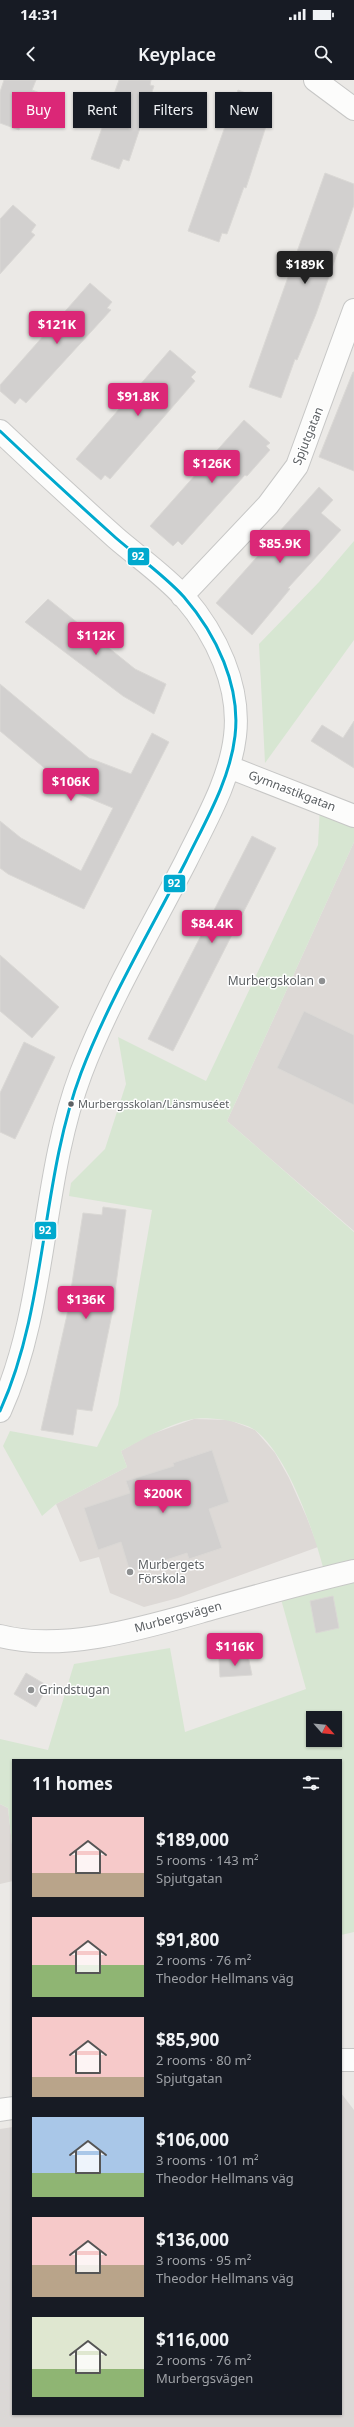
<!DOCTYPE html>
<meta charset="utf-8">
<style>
body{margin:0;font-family:"Noto Sans",sans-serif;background:#20242c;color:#f1f3f6;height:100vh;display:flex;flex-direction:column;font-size:15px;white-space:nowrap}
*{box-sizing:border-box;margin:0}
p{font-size:13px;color:#9ea1a6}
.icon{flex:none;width:22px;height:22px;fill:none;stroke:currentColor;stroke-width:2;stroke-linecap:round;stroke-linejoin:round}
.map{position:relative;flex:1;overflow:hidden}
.drawer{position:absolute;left:12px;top:1679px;width:330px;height:656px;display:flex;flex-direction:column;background:#171b24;border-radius:0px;box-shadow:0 1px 3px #0004}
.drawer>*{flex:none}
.hud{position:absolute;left:12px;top:12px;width:330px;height:36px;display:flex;gap:8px}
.needle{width:26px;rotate:117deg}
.buttons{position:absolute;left:306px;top:1631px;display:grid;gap:8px}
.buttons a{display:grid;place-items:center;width:36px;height:36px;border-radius:0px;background:#171b24;box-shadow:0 1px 3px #0004;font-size:20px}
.price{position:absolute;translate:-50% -34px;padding:0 9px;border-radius:4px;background:#db2777;color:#fff;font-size:13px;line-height:26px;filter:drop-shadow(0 1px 2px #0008)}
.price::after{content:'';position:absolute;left:50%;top:24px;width:12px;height:9px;margin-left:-6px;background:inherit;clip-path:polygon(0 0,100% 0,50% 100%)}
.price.active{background:#222;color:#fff}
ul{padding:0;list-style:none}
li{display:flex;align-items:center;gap:12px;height:100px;padding:0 20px}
li span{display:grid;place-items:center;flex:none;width:112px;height:80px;border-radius:0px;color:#555}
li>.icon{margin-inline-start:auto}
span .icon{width:48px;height:48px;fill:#fffc;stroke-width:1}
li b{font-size:17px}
h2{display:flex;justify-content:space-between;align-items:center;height:48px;padding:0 20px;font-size:17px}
.chip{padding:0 14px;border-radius:0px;background:#171b24;box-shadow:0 1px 3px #0004;font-size:14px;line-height:36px}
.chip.active{background:#db2777;color:#fff}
.status{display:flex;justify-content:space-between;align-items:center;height:28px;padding:0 20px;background:#171b24;direction:ltr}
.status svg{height:11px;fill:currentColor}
header{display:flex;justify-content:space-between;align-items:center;height:52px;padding:0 20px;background:#171b24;font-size:18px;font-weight:600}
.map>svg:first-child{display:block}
.industrial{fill:#dbd8d6}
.education{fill:#ddd9d6}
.green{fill:#d7e6d2;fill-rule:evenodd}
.building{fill:#d2d0cf;stroke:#dad8d5}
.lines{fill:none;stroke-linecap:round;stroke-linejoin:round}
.minor-casing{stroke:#c7c7c6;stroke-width:24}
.tertiary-casing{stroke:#c7c7c6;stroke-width:24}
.minor{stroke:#fcfcfb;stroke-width:22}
.tertiary{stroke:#fcfcfb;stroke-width:22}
.bus-1-casing{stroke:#fff;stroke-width:6}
.bus-1{stroke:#00a9ce;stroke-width:3}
.poi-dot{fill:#8e9091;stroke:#fff;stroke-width:1.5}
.bus-dot{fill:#5c6063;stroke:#fff;stroke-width:1.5}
.labels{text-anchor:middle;stroke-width:3;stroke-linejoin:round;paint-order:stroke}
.bus-label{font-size:11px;fill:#5c6063;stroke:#fff;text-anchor:start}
.street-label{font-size:12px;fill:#5c6063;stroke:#fff}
.poi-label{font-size:12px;fill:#5c6063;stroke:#fff;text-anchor:start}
.line-badge{stroke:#fff;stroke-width:1.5}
.badge-label{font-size:11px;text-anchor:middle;font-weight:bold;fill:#fff}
</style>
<div class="status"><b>14:31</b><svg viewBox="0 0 49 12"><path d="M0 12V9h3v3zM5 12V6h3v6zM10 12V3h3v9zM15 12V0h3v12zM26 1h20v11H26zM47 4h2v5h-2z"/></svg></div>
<header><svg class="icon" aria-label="back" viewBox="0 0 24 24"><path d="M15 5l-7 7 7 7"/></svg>Keyplace<svg class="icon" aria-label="search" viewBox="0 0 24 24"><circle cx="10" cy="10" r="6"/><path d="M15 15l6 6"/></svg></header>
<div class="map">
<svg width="354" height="2347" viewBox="0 0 354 2347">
<rect width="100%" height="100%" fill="#ebe9e6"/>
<path class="industrial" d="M341,2013L354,2030V2347H0V2049L13,2047V2334H341Z"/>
<path class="education" d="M354,762V1151L227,1041Z
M194,1339L229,1340L255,1350L275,1373L289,1398L307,1438L318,1467L178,1518L144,1527L110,1513L99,1477L80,1482L56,1424L127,1387L121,1371L149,1355Z
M0,1724L8,1728L13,1774V1801L0,1804Z"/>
<path class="green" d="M354,461V560L265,683L259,564L319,502Z
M320,726L354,738V762L227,1041L354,1152V1484L324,1491C314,1452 288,1375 255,1350C243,1341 208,1336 193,1339C168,1344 143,1359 121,1371L127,1387L56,1424L42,1436L3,1366L10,1351L97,1367L118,1325L152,1130L69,1116L71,1103L105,1069L126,1004L118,957L206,1001L318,765Z
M354,1498V1852L341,1855V1680H13V1774L8,1728L0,1724V1659L48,1670L74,1584L170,1568L185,1652L306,1609L279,1512ZM313,1638H335V1660H313Z"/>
<path class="building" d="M4,0H36L32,10L40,13L29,43L22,41L19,50L0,43V12Z
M119,0H151L150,5L154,6L129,81L123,79L119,89L91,79Z
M238,10L270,22L266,32L270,34L246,108L244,107L227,154L222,153L219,162L188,151Z
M325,93L354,104V125L316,234L297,280L295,279L281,318L249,307Z
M13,125L36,145L31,152L35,155L0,194V139Z
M90,203L112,222L107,228L111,230L26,323L20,318L15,324L0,311V305Z
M170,270L196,292L191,297L195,301L110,399L105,395L101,400L76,379Z
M353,292H354V391L319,377Z
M244,340L270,363L266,366L270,370L247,396L245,395L182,465L178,461L173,466L150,446Z
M319,407L333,420L321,433L341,450L288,508L290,509L252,555L216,523Z
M48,519L135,589L166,604L154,634L123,616L25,542Z
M0,604L89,678L131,694L152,653L169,662L84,829L8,794L0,788V741L21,758L81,791L113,728L72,711L0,651Z
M354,641V688L311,661L322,645L343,658Z
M252,756L276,768L173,971L148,959Z
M0,875L59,927L32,958L0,931Z
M304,931L354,955V1025L277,988Z
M24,962L55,977L15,1059L0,1052V1013Z
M103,1127L126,1130L112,1234L92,1331L77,1329L73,1355L41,1350L67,1235L83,1133L102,1135Z
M212,1370L229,1422L209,1429L222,1468L189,1479L187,1473L130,1492L121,1462L98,1470L84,1428L130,1413L126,1401L174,1386L173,1383Z
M333,1516L339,1548L316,1553L310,1521Z
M248,1576L252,1595L220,1597L219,1579Z
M26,1593L48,1606L36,1627L14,1614Z"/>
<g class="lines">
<defs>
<path id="minor" d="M315,0L354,29
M0,351C38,387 77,423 116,458C138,477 164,495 184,517C216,554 241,606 235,656C230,700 205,742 186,781C151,849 108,922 81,993C40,1102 48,1225 0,1331
M182,516L268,425L297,386L354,230
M229,687L354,736
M0,1556C65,1573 150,1546 214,1528C260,1515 307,1502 354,1491"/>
<path id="tertiary" d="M341,1980H354
M0,2030L13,2028"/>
</defs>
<use href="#minor" class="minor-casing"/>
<use href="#tertiary" class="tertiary-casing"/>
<use href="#minor" class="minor"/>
<use href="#tertiary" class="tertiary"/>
<defs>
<path id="bus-1" d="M0,351C38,387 77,423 116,458C138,477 164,495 184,517C216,554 241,606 235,656C230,700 205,742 186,781C151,849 108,922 81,993C40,1102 48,1225 0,1331"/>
</defs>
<use href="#bus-1" class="bus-1-casing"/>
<use href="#bus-1" class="bus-1"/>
</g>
<g class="poi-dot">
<circle cx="322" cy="901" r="4"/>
<circle cx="130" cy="1492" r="4"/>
<circle cx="31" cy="1610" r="4"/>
</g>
<circle class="bus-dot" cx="71" cy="1024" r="3.5"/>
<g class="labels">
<g class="bus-label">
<text x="78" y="1028">Murbergsskolan/Länsmuséet</text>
</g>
<g class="street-label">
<text transform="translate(308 356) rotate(-68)" y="4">Spjutgatan</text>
<text transform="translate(292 711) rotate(21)" y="4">Gymnastikgatan</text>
<text transform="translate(178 1537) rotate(-15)" y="4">Murbergsvägen</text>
</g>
<g class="poi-label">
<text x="314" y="905" text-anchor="end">Murbergskolan</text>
<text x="138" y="1489">Murbergets<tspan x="138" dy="14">Förskola</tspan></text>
<text x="39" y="1614">Grindstugan</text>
</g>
</g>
<g class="line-badge">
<rect x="127" y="467" width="23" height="19" rx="4" fill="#00a9ce"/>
<rect x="163" y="794" width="23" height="19" rx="4" fill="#00a9ce"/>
<rect x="34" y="1141" width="23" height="19" rx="4" fill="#00a9ce"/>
</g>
<g class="badge-label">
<text x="138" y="480">92</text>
<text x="174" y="807">92</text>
<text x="45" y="1154">92</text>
</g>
</svg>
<div class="buttons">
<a><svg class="needle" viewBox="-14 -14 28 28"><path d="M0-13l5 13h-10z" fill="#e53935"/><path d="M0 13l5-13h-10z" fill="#9ea1a6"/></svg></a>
</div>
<b class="price active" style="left:305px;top:205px">$189K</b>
<b class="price" style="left:57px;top:265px">$121K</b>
<b class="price" style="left:138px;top:337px">$91.8K</b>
<b class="price" style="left:212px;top:404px">$126K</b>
<b class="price" style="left:280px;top:484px">$85.9K</b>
<b class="price" style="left:96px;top:576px">$112K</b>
<b class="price" style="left:71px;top:722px">$106K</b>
<b class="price" style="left:212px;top:864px">$84.4K</b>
<b class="price" style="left:86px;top:1240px">$136K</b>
<b class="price" style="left:163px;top:1434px">$200K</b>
<b class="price" style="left:235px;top:1587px">$116K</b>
<div class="hud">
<a class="chip active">Buy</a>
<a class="chip">Rent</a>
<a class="chip">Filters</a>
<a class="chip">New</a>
</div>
<section class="drawer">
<h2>11 homes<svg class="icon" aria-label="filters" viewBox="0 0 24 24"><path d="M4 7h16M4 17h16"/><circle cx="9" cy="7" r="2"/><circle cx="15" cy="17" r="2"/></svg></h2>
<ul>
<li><span style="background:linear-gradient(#f6c9c9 70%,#b9a48a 0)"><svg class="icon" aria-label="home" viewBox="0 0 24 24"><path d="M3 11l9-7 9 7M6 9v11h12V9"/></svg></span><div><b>$189,000</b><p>5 rooms · 143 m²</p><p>Spjutgatan</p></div></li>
<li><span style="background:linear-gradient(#f6c9c9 60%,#8fb573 0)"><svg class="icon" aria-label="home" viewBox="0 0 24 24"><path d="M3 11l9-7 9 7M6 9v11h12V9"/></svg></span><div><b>$91,800</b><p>2 rooms · 76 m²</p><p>Theodor Hellmans väg</p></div></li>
<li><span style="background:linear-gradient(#f6c9c9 75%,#b9a48a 0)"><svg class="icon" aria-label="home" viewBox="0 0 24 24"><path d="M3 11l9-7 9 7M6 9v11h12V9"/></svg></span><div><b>$85,900</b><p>2 rooms · 80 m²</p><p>Spjutgatan</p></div></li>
<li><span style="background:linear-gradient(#a9c7e8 70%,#8fb573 0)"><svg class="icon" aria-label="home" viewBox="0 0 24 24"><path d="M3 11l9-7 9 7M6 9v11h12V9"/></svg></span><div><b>$106,000</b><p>3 rooms · 101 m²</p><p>Theodor Hellmans väg</p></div></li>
<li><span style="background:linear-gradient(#f6c9c9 60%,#b9a48a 0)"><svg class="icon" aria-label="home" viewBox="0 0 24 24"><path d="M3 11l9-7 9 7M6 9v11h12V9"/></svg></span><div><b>$136,000</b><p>3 rooms · 95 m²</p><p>Theodor Hellmans väg</p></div></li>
<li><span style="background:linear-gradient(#dfe7d0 65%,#8fb573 0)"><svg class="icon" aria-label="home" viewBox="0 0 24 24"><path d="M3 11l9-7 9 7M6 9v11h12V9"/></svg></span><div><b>$116,000</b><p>2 rooms · 76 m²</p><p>Murbergsvägen</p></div></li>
</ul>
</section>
</div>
